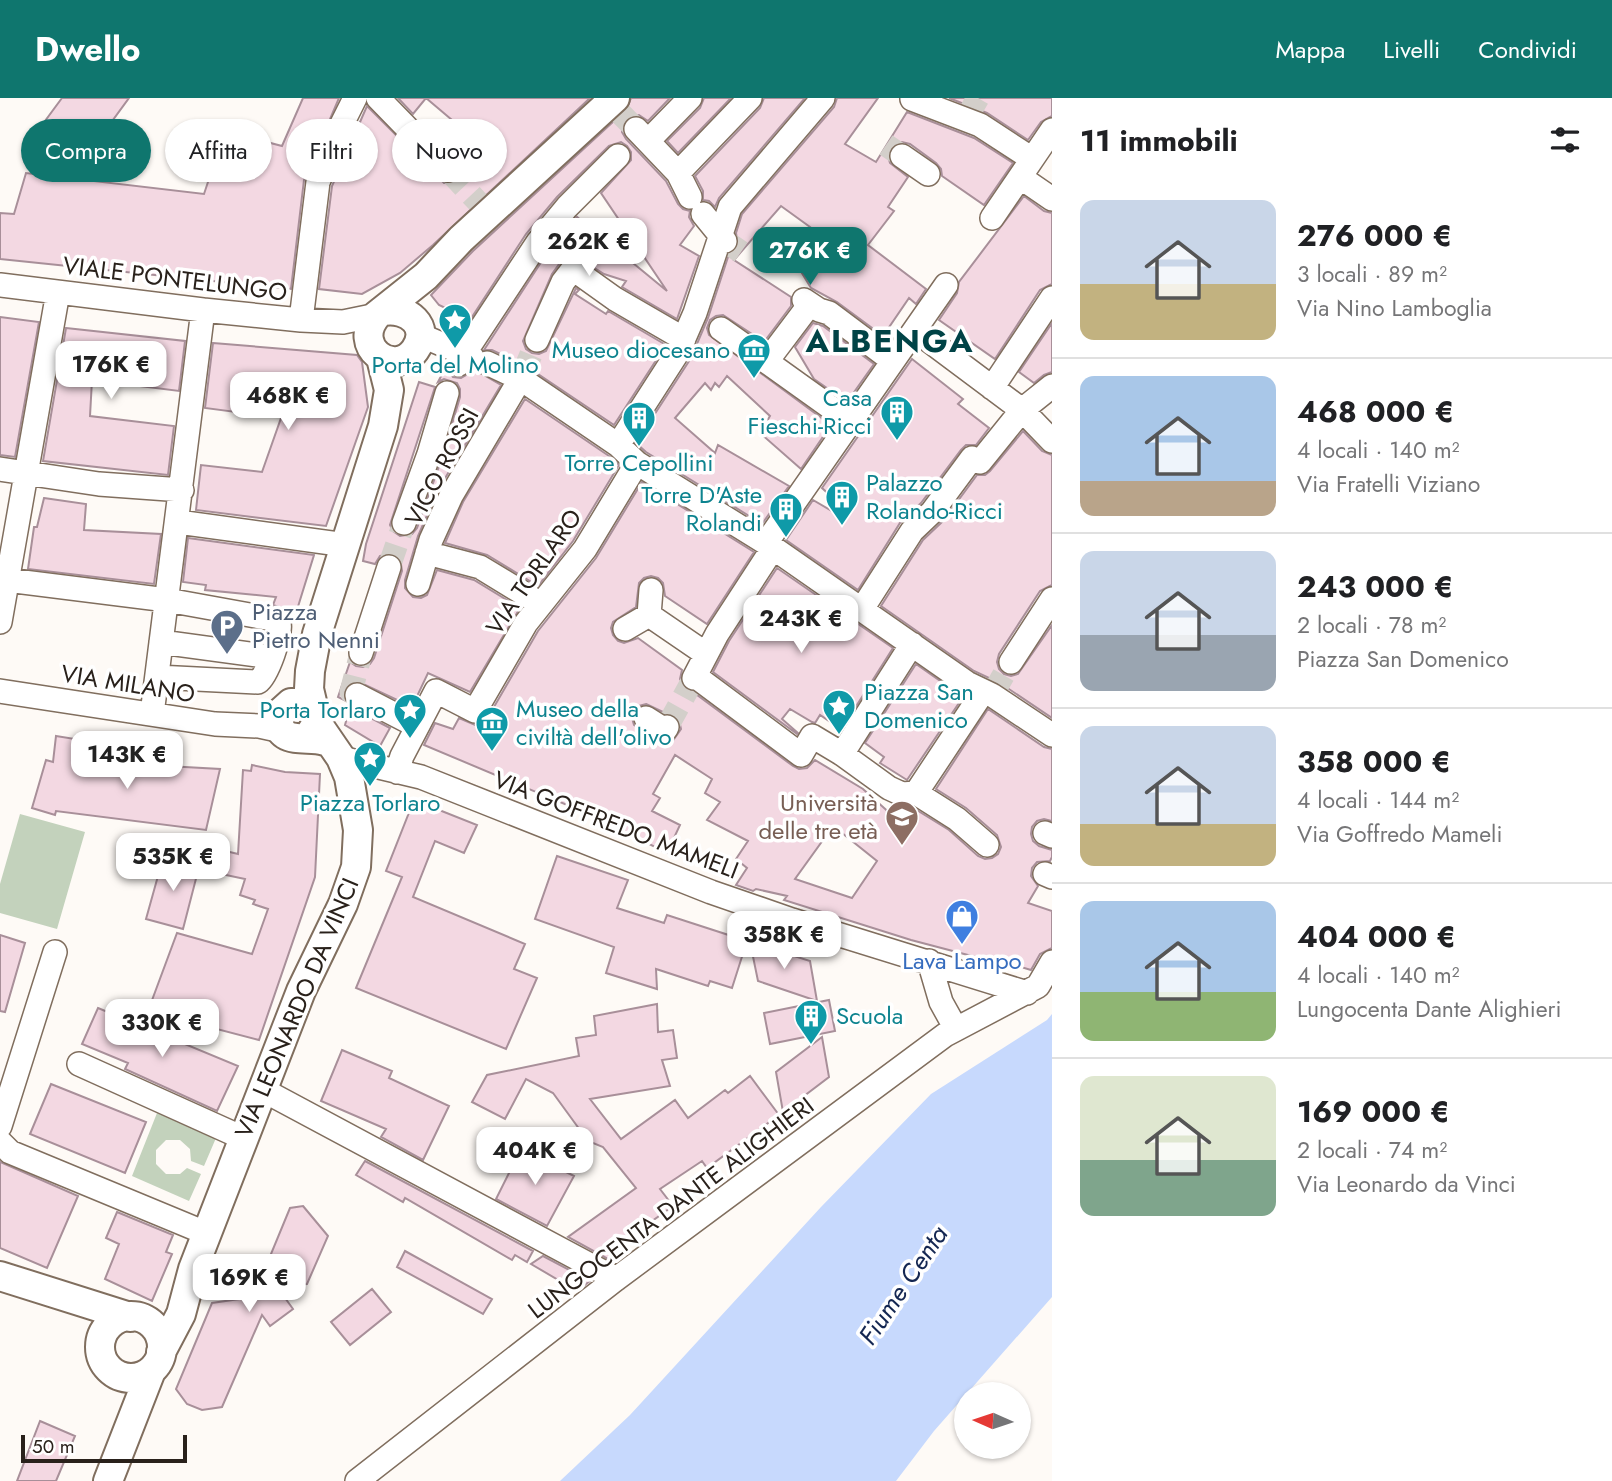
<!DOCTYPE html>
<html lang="it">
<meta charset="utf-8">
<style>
body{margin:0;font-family:Jost,sans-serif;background:#f2f2f2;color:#202124;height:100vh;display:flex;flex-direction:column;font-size:26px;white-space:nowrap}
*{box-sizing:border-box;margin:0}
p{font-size:23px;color:#757577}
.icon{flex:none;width:38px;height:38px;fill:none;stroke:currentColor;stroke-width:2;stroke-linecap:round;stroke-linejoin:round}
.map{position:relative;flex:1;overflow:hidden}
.drawer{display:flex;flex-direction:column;background:#fff;width:560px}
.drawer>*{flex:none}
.hud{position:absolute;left:21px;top:21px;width:665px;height:63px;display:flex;gap:14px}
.needle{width:46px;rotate:273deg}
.tools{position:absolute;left:954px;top:1284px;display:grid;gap:14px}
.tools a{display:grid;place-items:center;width:77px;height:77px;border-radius:50%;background:#fff;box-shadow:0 2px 5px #0004;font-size:35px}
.scale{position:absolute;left:21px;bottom:18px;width:166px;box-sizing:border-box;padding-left:7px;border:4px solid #29211b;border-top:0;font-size:19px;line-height:24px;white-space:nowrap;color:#29211b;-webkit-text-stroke:5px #fff;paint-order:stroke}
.price{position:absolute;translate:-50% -60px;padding:0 16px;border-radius:14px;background:#fff;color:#222;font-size:23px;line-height:46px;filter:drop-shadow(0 2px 4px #0008)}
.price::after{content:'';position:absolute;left:50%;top:42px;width:21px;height:16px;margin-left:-10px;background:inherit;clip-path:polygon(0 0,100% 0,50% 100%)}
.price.on{background:#0f766e;color:#fff}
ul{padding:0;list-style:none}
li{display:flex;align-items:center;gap:21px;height:175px;padding:0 28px}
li+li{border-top:2px solid #e0e0e0}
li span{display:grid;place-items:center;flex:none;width:196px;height:140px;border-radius:14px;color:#555}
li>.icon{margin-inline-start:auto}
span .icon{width:84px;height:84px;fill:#fffc;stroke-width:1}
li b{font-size:30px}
h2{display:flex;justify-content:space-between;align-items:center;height:84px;padding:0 28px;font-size:30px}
.chip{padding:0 24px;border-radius:32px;background:#fff;box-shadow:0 2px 5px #0004;font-size:24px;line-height:63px}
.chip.on{background:#0f766e;color:#fff}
header{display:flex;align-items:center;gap:42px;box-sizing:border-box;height:98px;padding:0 35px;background:#0f766e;color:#fff}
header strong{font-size:33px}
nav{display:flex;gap:38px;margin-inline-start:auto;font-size:24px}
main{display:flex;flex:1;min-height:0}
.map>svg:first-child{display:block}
.green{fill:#c3d2bc}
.water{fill:#c7d9fd}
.building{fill:#f3d8e2;stroke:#a88f99;stroke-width:2;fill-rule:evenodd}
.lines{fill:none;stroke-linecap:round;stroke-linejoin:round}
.minor-tunnel{stroke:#d3cfca;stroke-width:23;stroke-dasharray:23 11;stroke-linecap:butt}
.minor-casing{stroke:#806e5e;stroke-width:26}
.major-casing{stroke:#806e5e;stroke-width:32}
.minor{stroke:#fff;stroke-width:23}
.major{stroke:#fff;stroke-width:28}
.labels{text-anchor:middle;stroke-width:7;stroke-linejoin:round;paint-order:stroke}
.street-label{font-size:24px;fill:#29211b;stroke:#fff}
.culture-label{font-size:24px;fill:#0d838f;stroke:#fff;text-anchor:end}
.service-label{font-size:24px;fill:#4e5e75;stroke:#fff;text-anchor:start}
.education-label{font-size:24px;fill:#785e54;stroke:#fff;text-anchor:end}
.shop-label{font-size:24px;fill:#366cbe;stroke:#fff}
.water-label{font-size:26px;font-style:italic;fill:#142752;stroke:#fff}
.district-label{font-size:32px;font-weight:bold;letter-spacing:2px;fill:#004346;stroke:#fff}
</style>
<header>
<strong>Dwello</strong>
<nav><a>Mappa</a><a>Livelli</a><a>Condividi</a></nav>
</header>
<main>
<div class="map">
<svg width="1052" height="1383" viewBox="0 0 1052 1383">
<rect width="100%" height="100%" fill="#fefaf6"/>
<path class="green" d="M20,716L85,734L57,831L0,815V786Z
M157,1015L216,1040L204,1068L191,1063L190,1051L180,1042H166L156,1052V1066L166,1076H180L187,1070L201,1076L189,1103L132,1078Z"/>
<path class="water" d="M1052,916V1199L934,1333L896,1383H560L630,1317L821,1109L931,996L1047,922Z"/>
<path class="building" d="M62,0H129L107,30L103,27L97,35L94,33L82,50L45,23Z
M303,0H339L304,82L291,191L0,161V115L14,116L26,75L204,96L225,33L282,48Z
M398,0H590L433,147L400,175L362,196L319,191L332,88L367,8L444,85H452L458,81L462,69L458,62L478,44L426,0L413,16Z
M631,0H670L648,23L639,17L627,20L623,26L622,34L626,41L666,83L678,106L683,111L690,113L689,119L694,128L680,147L699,158L677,221L622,189L626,183L604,176L574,157L562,162L552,176L523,243L526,251L532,255L539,256L546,253L576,190L579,192L575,196L606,216L608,213L666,247L614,327L535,274L528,266L519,265L492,252H484L549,152L577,119L667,193L601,95L631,62V54L627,48L621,44L609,48L557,99L526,136L470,222L439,207L431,197L473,153L626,12Z
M704,0H731L678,55L667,43L700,10Z
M764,0H805L719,100L715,109L709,103L703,102V93L695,78L760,10Z
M837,0H878L845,46L876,64L907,14L974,40L1013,65L984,107L942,78L941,71L936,65L910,46L902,44L891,50L888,58L890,65L908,79L888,109L894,113L868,147L926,191L916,206L909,200L883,238L837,204L811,190L794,162L795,151L810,129L781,108L734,162L791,199V208L764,244L723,217L716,218L710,222L707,230L709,237L831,327L801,371L760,335L770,318L727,278L719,289L715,285L711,292L705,285L675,320L715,355L718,347L789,388L762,426L646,354L636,345L691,260L708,220L729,156L738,147L736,135L742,116L834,9Z
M949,0H1052V18L1041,24L1028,42L987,15Z
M1024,98L1044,113L1052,115V186L1040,192L995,261L939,222L957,195L959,184Z
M0,219L39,224L15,359L0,357Z
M813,225L823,228L874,266L847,304L814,281L795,249Z
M1052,225V274L1044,277L1034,285L1019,274Z
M66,230L185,243L179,293L92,282L90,318L174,328L168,377L43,363Z
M213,245L357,257L362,264L368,309L326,428L196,412L201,367L262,374L281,320L282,290L249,287L243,315L205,310Z
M912,261L963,301L958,306L989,330L976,347H966L961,352L921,405L900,425L858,492L786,442L813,402L837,416L842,408L822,390Z
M446,269L453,279L461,280L475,272L501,287L438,392L418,438L405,482V490L413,499L421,500L427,497L437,472L474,482L520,510L470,594L428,575L412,609L357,583L350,585L345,590L344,602L338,599L350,564L356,568L363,569L370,566L374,560L402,473L400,460L393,456L380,458L375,466L363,463L366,446L419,284L435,289L390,427L393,433L400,438L412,436L417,430L442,360L460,299V291L457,285L444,281L438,284Z
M525,301L609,358L619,367L573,443L538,488L487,457L445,445L463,404Z
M1023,333L1042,353L1052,357V487L1040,493L999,556L997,564L999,571L1004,576L1011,578L1018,576L1052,527V620L1000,585L974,573L881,508L923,442L943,423L977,377H985L990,373Z
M642,384L754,454L707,526L665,498L663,485L658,480L651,478L644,480L639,485L636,509L613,524L611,530L613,537L618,543L624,545L638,540L682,572L680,581L687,592L693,594L793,668L799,671L807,670L815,662L863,691L903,727L915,711L949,732L978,758L985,761L992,760L998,756L1001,749L997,737L966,710L936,691L988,611L1044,649L1052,651V723L1044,721L1037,723L1032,729L1031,736L1033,743L1039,748L1052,752V759L1050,763L1037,764L1032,770L1031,778L1038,788L1028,805L1052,813V850L1040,856L1031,872L988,859L987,862L911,842L784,802L787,798L756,791L753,793L736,787L747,770L736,761L748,743L707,722L720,704L705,695L712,681L675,657L653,696L660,700L652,713L680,727L667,755L591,717L424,647L435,625L453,631L459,620L475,627L487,621L538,533L596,460ZM646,606L665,615L674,617L679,622L681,631L672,644L665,646L658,644L634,627L632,620L634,613L639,608ZM831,731L840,738L842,735L877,763L852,800L795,781Z
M44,400L86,406L84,432L161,436L154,486L28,471L34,429H37Z
M188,440L314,457L296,515L273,507L276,499L205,492L206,487L183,484Z
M777,470L893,550L843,629L840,626L838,629L820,617L815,625L812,624L790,611L782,621L798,635L797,636L713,574L729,543Z
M916,566L963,599L907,682L880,665L884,659L865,645Z
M350,609L390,630L380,648L345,627Z
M56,638L75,641L72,662L128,677L131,666L220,671L206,732L56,713L55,717L32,710L46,662L53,664Z
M252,667L285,674L320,676L315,779L259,942L148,913L177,835L252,856L268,811L253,806L255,802L240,797L245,781L207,773L213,750L238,756L243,672L251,673Z
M414,702L477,727L464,755L435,743L413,799L525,846L514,871L537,880L506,951L356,890L402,779L386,773Z
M557,758L628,782L617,810L664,825L667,817L747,843L732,890L710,883L708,888L656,871L657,891L606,875L614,849L535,821Z
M163,760L199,769L183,831L146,821Z
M0,837L25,845L5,914L0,913Z
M750,844L810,863L817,903L758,883Z
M829,902L835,933L770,946L764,915Z
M657,906L658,934L673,932L677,960L662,962L670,988L590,1001L621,1041L675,1002L688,1020L725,992L728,995L750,978L779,1017L707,1070L702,1063L660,1091L673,1108L648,1126L651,1130L608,1161L568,1139L636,1090L603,1049L588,1043L553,995L526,981L505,1021L472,1004L487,977L579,958L576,940L596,937L594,918Z
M98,910L238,968L217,1013L125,971L128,965L82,946Z
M822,939L829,979L783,1014L776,974Z
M342,952L392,973L389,980L449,1008L423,1062L381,1039L386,1031L321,1003Z
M51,986L146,1024L125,1075L30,1036Z
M521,1051L574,1078L547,1128L496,1101Z
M365,1063L533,1153L527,1164L515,1157L512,1162L405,1100L403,1104L356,1077Z
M0,1064L78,1098L47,1170L0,1150Z
M303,1108L328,1138L307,1186L280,1188L277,1183L275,1186L293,1211L270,1228L262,1217L222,1309L202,1312L187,1306L176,1291L212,1205L253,1199L276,1181L266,1168L290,1110Z
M117,1114L173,1137L166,1154L172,1156L152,1203L105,1181L119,1146L106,1140Z
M405,1153L492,1201L483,1216L397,1169Z
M543,1158L590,1183L577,1193L531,1166Z
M372,1191L391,1214L350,1247L331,1224Z
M40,1323L75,1338L56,1383H17Z"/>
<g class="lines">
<path class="minor-tunnel" d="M971,12L978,0
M619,14L636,31
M886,47L902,58
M448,72L479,105
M725,143L741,154
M522,278L537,242
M389,469L404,425
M357,597L351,594L361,555
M992,597L1011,564
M667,629L694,580"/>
<defs>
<path id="minor" d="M378,0L448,72
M912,1L980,27L1032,61
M636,31L678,75L690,99
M648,43L690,0
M902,58L928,76
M678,75L750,0
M1020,79L1052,101
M703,116L725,143
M992,120L1052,32
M0,187L203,212L301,222L343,224L377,217
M804,202L819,212L829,215L893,263
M301,222L318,84L342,26L355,0
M721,231L851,324
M915,232L1022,312L1052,343
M420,237L472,259
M537,242L563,184L573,171L615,201L684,241
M767,263L810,206
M487,265L521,281L618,347L637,365L766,445L967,585L992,597L1052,637
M459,266L464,256L538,144L567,109L618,58
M992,290L1052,200
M618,347L678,254L695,215L730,109L823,0
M0,371L99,386L182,392
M178,424L346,447
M404,425L429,356L447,295
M766,445L946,187
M427,455L480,469L541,506
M7,482L167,502L272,521L279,525C282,536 267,578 258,584L157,579
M418,486L431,442L451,398L522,278
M651,492L649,517L706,556
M862,511L912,433L932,414L972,360L980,364L1022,312L1052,288
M0,524L58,194
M625,531L649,517
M161,544L271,559
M361,555L389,469
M1011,564L1052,501
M695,578L801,657L812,638L842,656L889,690L902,696L916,695
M694,580L717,536L773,450
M0,593L215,626L259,628L282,633
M357,597L417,628
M152,616L203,212
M646,620L665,632L667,629
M842,656L912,546
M341,660L421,679L711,794L792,822L1027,895
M397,674L402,658L436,593L475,613L526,525L585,451L637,365
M916,695L983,594
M916,695L957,721L987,747
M1045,735L1052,738
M1045,776L1052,779
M929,863L941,904L956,931
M79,966L243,1040
M263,992L616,1181
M0,1028L55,854
M0,1044L10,1054L208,1136
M357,1383L616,1181L945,937L1038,888L1052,864"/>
<path id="major" d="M384,213C407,209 432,228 415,252C394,281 350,248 377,217L426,178L461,141L615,0
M314,613L304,605H291L281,614C271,649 307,637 325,643
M308,639L317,625L309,591L310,573L317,536L383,328L389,292L381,260
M0,1178L130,1219
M100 1249a31 31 0 1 1 62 0a31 31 0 1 1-62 0Z
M161,1254L181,1216L193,1171L301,893L343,806L356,769L358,732L349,679L341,660L317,625
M108,1383L151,1273"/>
</defs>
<use href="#minor" class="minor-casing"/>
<use href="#major" class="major-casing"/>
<use href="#minor" class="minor"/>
<use href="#major" class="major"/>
</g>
<defs>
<symbol id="sight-pin" viewBox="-11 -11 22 30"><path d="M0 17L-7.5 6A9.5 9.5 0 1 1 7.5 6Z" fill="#0f9aa8" stroke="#fff"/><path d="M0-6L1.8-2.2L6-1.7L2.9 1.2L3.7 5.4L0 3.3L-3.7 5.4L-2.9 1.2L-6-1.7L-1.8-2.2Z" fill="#fff"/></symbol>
<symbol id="museum-pin" viewBox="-11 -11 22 30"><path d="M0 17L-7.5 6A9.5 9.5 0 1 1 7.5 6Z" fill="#0f9aa8" stroke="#fff"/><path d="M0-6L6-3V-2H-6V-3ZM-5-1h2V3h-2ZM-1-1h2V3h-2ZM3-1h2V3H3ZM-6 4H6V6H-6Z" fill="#fff"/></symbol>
<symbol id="building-pin" viewBox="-11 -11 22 30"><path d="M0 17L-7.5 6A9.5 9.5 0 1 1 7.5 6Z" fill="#0f9aa8" stroke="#fff"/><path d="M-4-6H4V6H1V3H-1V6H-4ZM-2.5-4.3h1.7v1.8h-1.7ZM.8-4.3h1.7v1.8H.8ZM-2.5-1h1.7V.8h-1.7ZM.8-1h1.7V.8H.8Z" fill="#fff"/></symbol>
<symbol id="parking-pin" viewBox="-11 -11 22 30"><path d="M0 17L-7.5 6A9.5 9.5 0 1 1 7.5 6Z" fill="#5c6f8a" stroke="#fff"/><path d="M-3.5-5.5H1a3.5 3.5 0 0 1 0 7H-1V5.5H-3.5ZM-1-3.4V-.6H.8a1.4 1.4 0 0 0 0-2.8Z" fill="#fff"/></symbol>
<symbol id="university-pin" viewBox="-11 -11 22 30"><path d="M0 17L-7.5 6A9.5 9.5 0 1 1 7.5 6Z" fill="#8d6e63" stroke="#fff"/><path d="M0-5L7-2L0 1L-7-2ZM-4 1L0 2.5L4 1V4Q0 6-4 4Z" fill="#fff"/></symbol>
<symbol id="shop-pin" viewBox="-11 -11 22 30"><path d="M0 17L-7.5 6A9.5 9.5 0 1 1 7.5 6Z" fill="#3f7fe0" stroke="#fff"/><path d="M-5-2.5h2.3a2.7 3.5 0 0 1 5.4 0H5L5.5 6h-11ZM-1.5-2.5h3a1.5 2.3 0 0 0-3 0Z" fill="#fff"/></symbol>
</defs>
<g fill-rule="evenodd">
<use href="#sight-pin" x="436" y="203" width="38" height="52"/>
<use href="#museum-pin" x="735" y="233" width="38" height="52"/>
<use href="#building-pin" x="878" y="295" width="38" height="52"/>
<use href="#building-pin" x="620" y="301" width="38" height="52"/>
<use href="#building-pin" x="823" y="380" width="38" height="52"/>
<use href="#building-pin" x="767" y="392" width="38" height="52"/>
<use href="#parking-pin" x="208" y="509" width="38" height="52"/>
<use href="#sight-pin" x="820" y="589" width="38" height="52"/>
<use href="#sight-pin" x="391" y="593" width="38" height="52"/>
<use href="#museum-pin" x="473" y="606" width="38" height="52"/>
<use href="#sight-pin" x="351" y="641" width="38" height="52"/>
<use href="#university-pin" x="883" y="700" width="38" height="52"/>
<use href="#shop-pin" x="943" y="799" width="38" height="52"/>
<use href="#building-pin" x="792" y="899" width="38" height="52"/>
</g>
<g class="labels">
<g class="street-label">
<text transform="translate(175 181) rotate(7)" y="8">VIALE PONTELUNGO</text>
<text transform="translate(442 369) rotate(-62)" y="8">VICO ROSSI</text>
<text transform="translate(534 474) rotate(-55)" y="8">VIA TORLARO</text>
<text transform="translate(128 586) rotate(9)" y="8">VIA MILANO</text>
<text transform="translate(616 727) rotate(21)" y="8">VIA GOFFREDO MAMELI</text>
<text transform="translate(297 910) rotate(-67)" y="8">VIA LEONARDO DA VINCI</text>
<text transform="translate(671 1110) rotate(-37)" y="8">LUNGOCENTA DANTE ALIGHIERI</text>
</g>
<g class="culture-label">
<text x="730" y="260">Museo diocesano</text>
<text x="455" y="275" text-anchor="middle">Porta del Molino</text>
<text x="872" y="308">Casa<tspan x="872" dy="28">Fieschi-Ricci</tspan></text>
<text x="639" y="373" text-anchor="middle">Torre Cepollini</text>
<text x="866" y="393" text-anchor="start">Palazzo<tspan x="866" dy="28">Rolando-Ricci</tspan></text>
<text x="762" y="405">Torre D'Aste<tspan x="762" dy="28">Rolandi</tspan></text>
<text x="864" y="602" text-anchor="start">Piazza San<tspan x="864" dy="28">Domenico</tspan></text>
<text x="516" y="619" text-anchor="start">Museo della<tspan x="516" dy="28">civiltà dell'olivo</tspan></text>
<text x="386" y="620">Porta Torlaro</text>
<text x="370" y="713" text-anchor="middle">Piazza Torlaro</text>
<text x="836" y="926" text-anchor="start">Scuola</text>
</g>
<g class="service-label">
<text x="252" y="522">Piazza<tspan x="252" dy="28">Pietro Nenni</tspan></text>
</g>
<g class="education-label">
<text x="878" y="713">Università<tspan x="878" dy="28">delle tre età</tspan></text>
</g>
<g class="shop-label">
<text x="962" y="871">Lava Lampo</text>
</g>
<g class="water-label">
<text transform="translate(903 1187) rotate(-56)" y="9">Fiume Centa</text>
</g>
<g class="district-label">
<text x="890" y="254">ALBENGA</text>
</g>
</g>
</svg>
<div class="tools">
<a><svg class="needle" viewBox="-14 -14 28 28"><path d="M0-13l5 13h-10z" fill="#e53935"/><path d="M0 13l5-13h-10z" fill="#757577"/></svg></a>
</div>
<div class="scale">50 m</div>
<b class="price" style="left:589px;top:180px">262K €</b>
<b class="price on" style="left:810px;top:189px">276K €</b>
<b class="price" style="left:111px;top:303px">176K €</b>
<b class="price" style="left:288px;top:334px">468K €</b>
<b class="price" style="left:801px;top:557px">243K €</b>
<b class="price" style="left:127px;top:693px">143K €</b>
<b class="price" style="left:173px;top:795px">535K €</b>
<b class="price" style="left:784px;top:873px">358K €</b>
<b class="price" style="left:162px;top:961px">330K €</b>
<b class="price" style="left:535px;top:1089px">404K €</b>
<b class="price" style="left:249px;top:1216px">169K €</b>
<div class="hud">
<a class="chip on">Compra</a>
<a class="chip">Affitta</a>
<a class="chip">Filtri</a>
<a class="chip">Nuovo</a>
</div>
</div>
<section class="drawer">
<h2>11 immobili<svg class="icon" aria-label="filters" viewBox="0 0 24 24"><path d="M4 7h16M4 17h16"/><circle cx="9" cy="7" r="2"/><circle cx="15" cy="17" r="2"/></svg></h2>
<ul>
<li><span style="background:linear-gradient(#c9d6e8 60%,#c2b280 0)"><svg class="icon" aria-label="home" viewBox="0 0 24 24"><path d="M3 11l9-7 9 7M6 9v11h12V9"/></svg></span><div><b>276 000 €</b><p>3 locali · 89 m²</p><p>Via Nino Lamboglia</p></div></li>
<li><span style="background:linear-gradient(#a9c7e8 75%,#b9a48a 0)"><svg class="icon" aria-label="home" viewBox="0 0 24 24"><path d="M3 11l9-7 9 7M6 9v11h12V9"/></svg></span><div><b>468 000 €</b><p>4 locali · 140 m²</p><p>Via Fratelli Viziano</p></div></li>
<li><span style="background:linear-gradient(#c9d6e8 60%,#9aa5b1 0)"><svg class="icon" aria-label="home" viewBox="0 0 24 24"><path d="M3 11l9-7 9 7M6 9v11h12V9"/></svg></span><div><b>243 000 €</b><p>2 locali · 78 m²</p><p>Piazza San Domenico</p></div></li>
<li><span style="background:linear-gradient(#c9d6e8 70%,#c2b280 0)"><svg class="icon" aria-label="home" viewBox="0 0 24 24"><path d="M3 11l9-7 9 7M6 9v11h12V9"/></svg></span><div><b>358 000 €</b><p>4 locali · 144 m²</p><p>Via Goffredo Mameli</p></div></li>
<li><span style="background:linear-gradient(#a9c7e8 65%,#8fb573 0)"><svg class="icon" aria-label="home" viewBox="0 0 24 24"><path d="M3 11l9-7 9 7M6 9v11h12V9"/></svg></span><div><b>404 000 €</b><p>4 locali · 140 m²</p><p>Lungocenta Dante Alighieri</p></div></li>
<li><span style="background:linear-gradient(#dfe7d0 60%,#7fa58c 0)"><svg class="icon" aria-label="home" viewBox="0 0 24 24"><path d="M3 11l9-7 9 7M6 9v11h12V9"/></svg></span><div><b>169 000 €</b><p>2 locali · 74 m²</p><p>Via Leonardo da Vinci</p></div></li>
</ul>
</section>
</main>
